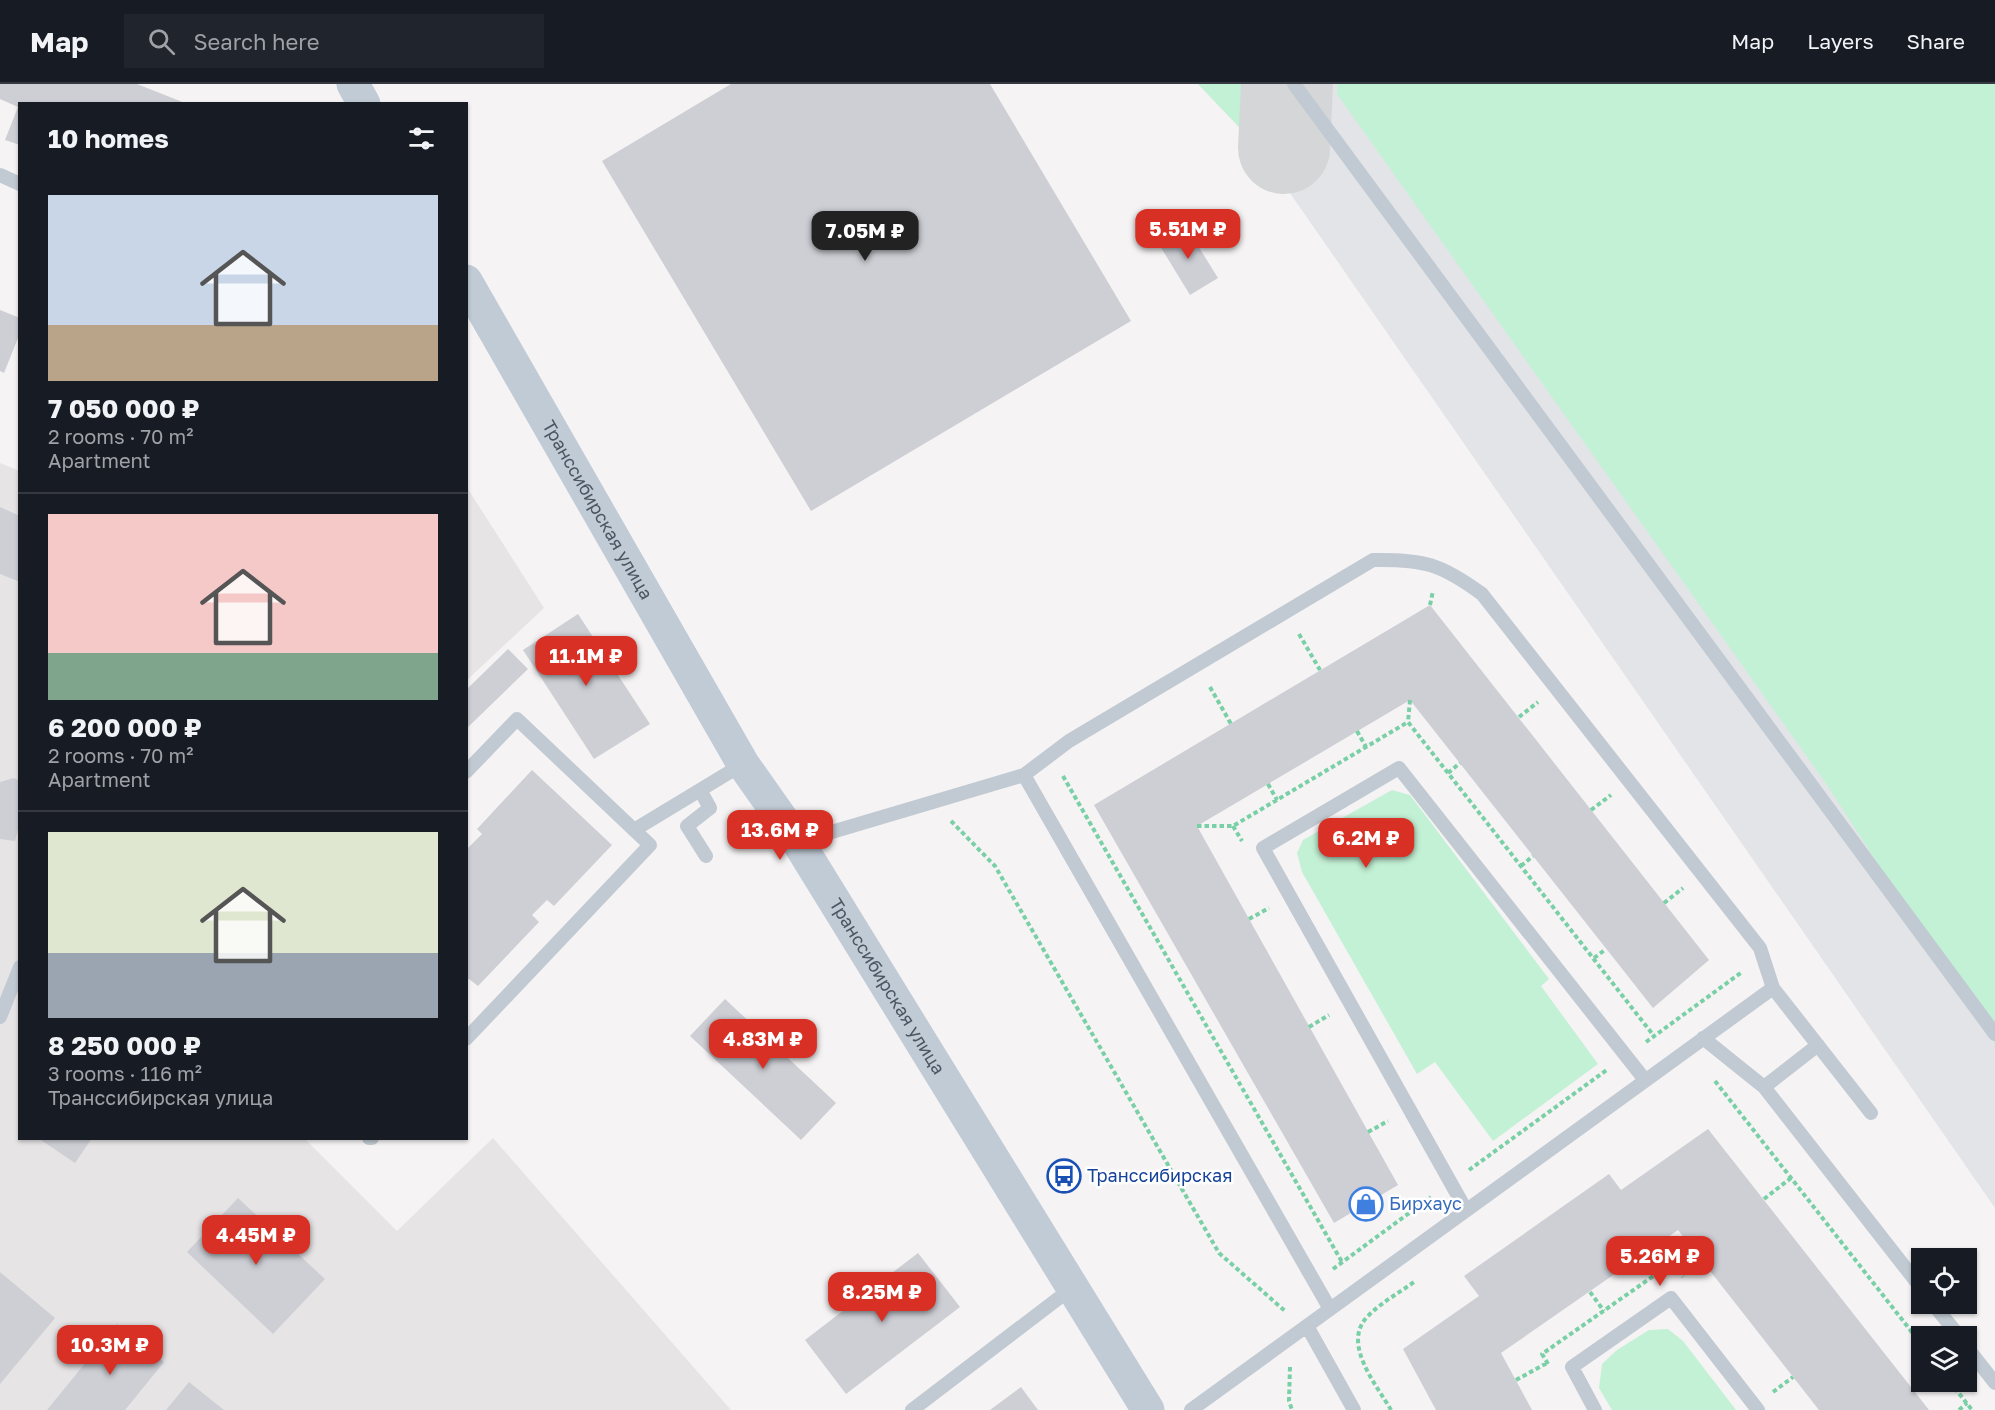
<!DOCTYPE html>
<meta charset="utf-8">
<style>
body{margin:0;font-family:"Golos Text",sans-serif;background:#20242c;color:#f1f3f6;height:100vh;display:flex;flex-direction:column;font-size:22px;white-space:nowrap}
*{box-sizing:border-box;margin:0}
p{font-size:20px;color:#9ea1a6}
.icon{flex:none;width:33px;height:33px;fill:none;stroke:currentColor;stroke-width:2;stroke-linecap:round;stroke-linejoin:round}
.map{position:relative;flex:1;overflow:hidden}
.side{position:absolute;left:18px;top:18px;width:450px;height:1038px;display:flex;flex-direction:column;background:#171b24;border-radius:0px;box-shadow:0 2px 4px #0004}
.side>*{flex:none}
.tools{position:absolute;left:1911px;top:1164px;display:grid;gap:12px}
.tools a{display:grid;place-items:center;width:66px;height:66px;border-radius:0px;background:#171b24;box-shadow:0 2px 4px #0004;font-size:30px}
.price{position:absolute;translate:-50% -51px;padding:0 14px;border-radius:12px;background:#d93025;color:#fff;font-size:20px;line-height:39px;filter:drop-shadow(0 2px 3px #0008)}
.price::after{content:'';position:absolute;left:50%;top:36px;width:18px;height:14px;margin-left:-9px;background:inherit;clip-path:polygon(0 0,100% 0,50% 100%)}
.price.selected{background:#222;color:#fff}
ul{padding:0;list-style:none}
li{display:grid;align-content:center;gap:12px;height:318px;padding:0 30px}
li+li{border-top:2px solid #363941}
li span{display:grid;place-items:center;height:186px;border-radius:0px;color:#555}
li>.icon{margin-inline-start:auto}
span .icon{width:108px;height:108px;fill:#fffc;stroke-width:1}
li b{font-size:26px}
h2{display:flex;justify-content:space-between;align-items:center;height:72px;padding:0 30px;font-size:26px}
header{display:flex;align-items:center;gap:36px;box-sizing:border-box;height:84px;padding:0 30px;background:#171b24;border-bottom:2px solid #363941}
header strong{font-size:28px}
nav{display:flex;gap:33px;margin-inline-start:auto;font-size:21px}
.search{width:420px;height:54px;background:#20242c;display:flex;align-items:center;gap:15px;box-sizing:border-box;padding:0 21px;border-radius:0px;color:#9ea1a6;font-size:22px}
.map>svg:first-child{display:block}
.education{fill:#e6e4e5}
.airport{fill:#e2e4e7}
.green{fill:#c3f1d5}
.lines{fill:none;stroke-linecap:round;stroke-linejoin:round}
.taxiway{stroke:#d5d6d8;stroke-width:92}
.building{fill:#cdcfd5}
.path{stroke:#7ad0a6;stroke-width:4;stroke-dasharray:4.5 3;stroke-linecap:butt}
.service{stroke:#c1cad2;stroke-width:14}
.secondary{stroke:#c1cbd6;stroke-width:33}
.labels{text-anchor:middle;stroke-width:5;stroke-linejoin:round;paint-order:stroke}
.street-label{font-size:18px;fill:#4a5661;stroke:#fff}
.transit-label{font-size:18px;fill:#164399;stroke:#fff;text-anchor:start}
.shop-label{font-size:18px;fill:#366cbe;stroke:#fff;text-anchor:start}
</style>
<header>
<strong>Map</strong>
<div class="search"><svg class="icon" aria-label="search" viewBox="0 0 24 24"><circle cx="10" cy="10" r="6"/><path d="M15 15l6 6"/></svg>Search here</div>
<nav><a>Map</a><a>Layers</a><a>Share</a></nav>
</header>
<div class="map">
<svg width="1995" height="1326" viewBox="0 0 1995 1326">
<rect width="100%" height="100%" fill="#f5f3f3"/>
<path class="education" d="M0,379L20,387V1054L305,1055L397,1147L493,1054L731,1326H0Z
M466,402L544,524L467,596H466Z"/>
<path class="airport" d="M1198,0H1995V1124L1258,63Z"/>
<path class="green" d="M1198,0H1241L1240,44Z
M1337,0H1995V960L1825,698L1337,10Z
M1392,706L1410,711L1549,895L1541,902L1598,980L1493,1057L1435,978L1417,990L1302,788L1297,769L1303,756Z
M1668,1245L1683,1257L1736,1326H1612L1599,1304L1602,1280L1617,1266L1649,1246Z"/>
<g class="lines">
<path class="taxiway" d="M1284,64L1287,0"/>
</g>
<path class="building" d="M0,0H137L185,19L20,20V61L5,56L18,23L0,15Z
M731,0H990L1131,237L811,427L602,77Z
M1185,141L1218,194L1190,211L1157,157Z
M0,226L20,234V249L4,289L0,287Z
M0,423L20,432V498L0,490Z
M1430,521L1709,876L1653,924L1410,616L1197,742L1398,1101L1334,1139L1094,721Z
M578,530L650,640L594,675L523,566Z
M508,565L528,585L466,645V606Z
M532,686L612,761L554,822L547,816L532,831L539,838L478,902L469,895L466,897V766L482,750L477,745Z
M14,694L20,697V737L15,757L0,755V698Z
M725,915L836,1019L801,1056L690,952Z
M1708,1045L1929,1326H1819L1678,1146L1501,1269L1532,1326H1436L1403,1265L1479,1212L1464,1192L1609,1090L1621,1106Z
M38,1054H92L75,1079Z
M238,1114L325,1195L273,1250L187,1168Z
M918,1169L960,1223L846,1310L805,1256Z
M0,1188L55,1234L0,1300Z
M117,1240L164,1278L125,1326H47Z
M189,1298L224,1326H166Z
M1021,1303L1038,1326H990Z"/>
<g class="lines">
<path class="path" d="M1430,521L1433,507
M1299,550L1320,586
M1210,603L1231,640
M1410,616L1408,638L1654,952
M1519,633L1538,618
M1357,647L1366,663
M1448,689L1460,679
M1063,692L1342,1178
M1268,700L1277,716
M1591,726L1611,711
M951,737L995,782L1219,1169L1285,1227
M1197,742H1233L1408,638
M1233,742L1242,757
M1521,782L1533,772
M1664,819L1683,804
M1249,835L1269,824
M1594,874L1606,865
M1309,943L1329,931
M1646,958L1742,888
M1715,997L1922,1261
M1368,1048L1388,1037
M1469,1086L1608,985
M1764,1115L1791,1094
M1675,1183L1696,1168
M1333,1185L1431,1113
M1590,1208L1604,1227
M1548,1280L1542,1270L1672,1179L1683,1193
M1290,1283L1289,1317L1292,1326
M1516,1296L1547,1279
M1950,1298L1972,1326
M1773,1308L1793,1293
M1391,1326C1376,1300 1340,1258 1369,1231C1382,1218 1399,1209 1414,1198
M1959,1326L1967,1319"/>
<path class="service" d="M1294,0L1995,950
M0,91L20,100
M466,688L517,635L650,761L466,955
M1024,691L1330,1225
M700,706L710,724L687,742L706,772
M634,746L743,680
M798,758L1024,691L1069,657L1373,476C1424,475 1441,480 1482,510L1760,864L1773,904L1871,1029
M0,933L20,883
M1703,954L1764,1003L1922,1205
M1764,1003L1818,961
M369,1054H372
M1466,1126L1263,764L1399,684L1645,996
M1933,1220L1959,1252
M1307,1242L1354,1326
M1966,1262L1995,1299
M912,1326L1072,1204
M1191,1326L1773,904
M1595,1326L1572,1283L1671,1214L1758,1326"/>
<g class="secondary">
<path d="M353,0L364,20"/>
<path id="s1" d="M466,197L743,680L798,758L1148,1326"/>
</g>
</g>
<defs>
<symbol id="bus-ring" viewBox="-11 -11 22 22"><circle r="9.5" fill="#fff" stroke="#1a4fb4" stroke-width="1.5"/><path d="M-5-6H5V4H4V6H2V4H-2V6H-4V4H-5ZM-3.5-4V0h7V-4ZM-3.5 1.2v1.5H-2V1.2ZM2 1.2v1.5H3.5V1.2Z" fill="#1a4fb4"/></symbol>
<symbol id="shop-ring" viewBox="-11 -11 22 22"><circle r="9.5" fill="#fff" stroke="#3f7fe0" stroke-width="1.5"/><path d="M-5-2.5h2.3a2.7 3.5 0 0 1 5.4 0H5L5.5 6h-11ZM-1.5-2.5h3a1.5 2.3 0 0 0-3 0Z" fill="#3f7fe0"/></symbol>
</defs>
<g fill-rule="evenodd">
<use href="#bus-ring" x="1045" y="1073" width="38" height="38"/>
<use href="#shop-ring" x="1347" y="1101" width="38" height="38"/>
</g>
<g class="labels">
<g class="street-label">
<text dy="6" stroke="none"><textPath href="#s1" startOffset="264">Транссибирская улица</textPath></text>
<text dy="6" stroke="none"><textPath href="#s1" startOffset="822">Транссибирская улица</textPath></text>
</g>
<g class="transit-label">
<text x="1087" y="1098">Транссибирская</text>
</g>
<g class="shop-label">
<text x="1389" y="1126">Бирхаус</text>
</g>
</g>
</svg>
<div class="tools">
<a><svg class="icon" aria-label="locate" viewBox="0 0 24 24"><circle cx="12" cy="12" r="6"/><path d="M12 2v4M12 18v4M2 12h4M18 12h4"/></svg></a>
<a><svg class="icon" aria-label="layers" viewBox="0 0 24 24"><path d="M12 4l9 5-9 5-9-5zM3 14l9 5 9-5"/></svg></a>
</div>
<b class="price" style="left:1188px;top:176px">5.51M ₽</b>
<b class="price selected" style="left:865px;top:178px">7.05M ₽</b>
<b class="price" style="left:586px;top:603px">11.1M ₽</b>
<b class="price" style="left:780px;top:777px">13.6M ₽</b>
<b class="price" style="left:1366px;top:785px">6.2M ₽</b>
<b class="price" style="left:763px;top:986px">4.83M ₽</b>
<b class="price" style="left:256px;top:1182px">4.45M ₽</b>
<b class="price" style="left:1660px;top:1203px">5.26M ₽</b>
<b class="price" style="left:882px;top:1239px">8.25M ₽</b>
<b class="price" style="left:110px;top:1292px">10.3M ₽</b>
<section class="side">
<h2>10 homes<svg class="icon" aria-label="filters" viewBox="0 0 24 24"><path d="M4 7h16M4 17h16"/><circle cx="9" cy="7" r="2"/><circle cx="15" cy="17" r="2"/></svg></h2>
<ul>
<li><span style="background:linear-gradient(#c9d6e8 70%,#b9a48a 0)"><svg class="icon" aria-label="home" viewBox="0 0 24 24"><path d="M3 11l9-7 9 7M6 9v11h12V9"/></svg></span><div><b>7 050 000 ₽</b><p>2 rooms · 70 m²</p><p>Apartment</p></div></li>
<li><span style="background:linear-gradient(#f6c9c9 75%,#7fa58c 0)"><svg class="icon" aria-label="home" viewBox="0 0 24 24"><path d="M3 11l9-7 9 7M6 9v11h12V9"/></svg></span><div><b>6 200 000 ₽</b><p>2 rooms · 70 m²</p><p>Apartment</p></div></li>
<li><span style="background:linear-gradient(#dfe7d0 65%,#9aa5b1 0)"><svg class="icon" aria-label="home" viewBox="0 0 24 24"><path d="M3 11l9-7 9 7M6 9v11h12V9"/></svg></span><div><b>8 250 000 ₽</b><p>3 rooms · 116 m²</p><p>Транссибирская улица</p></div></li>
</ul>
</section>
</div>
